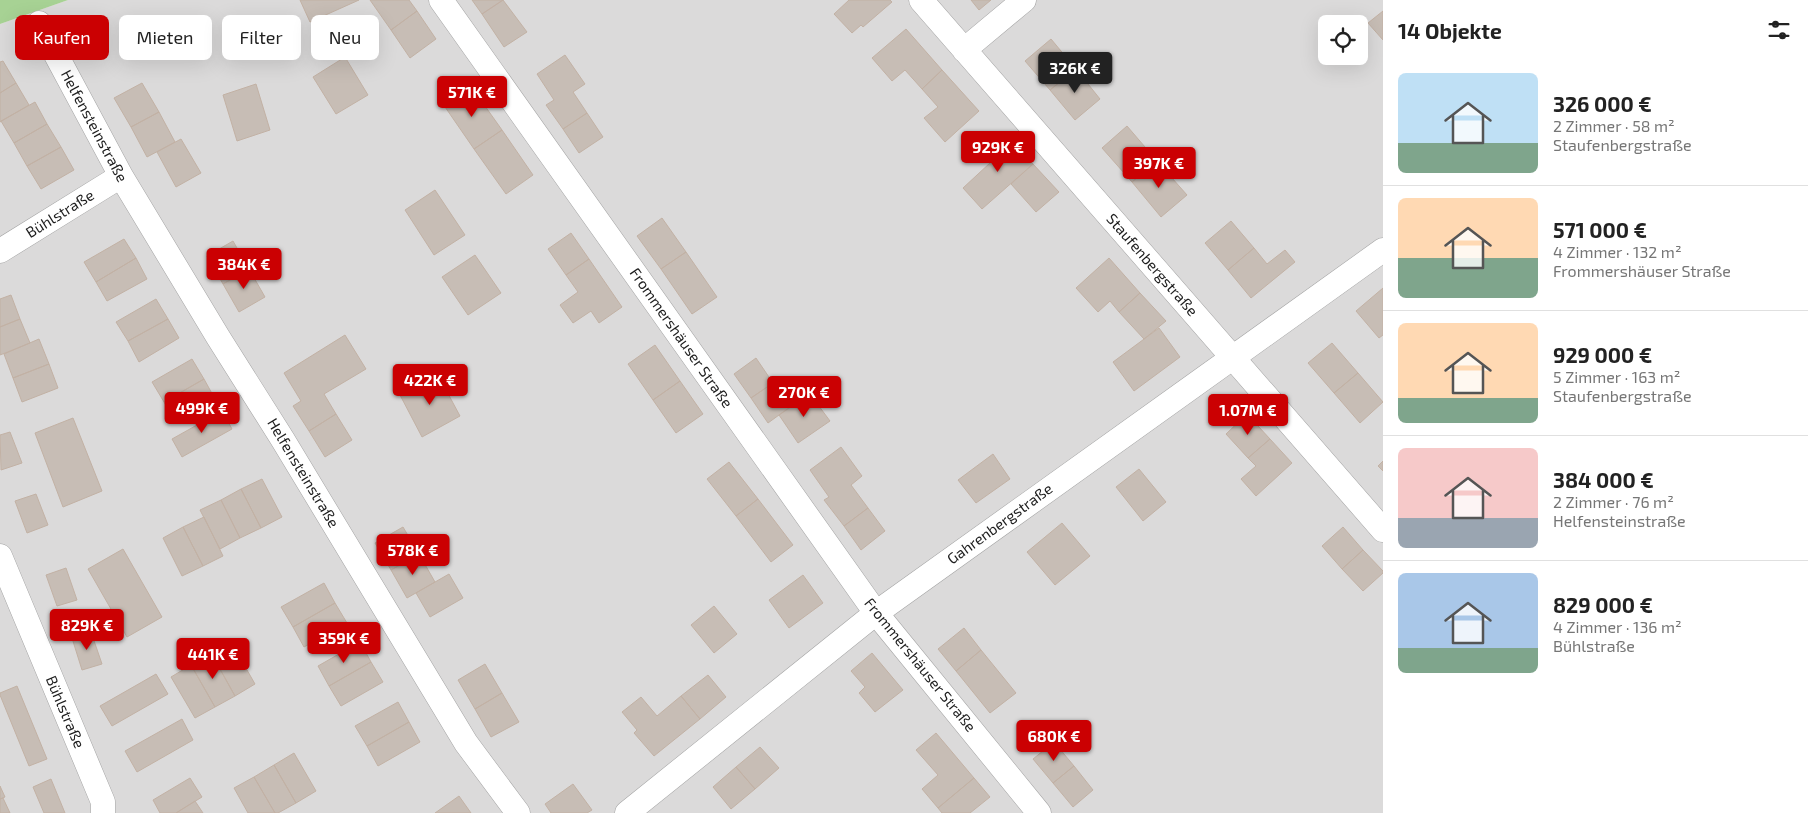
<!DOCTYPE html>
<html lang="de">
<meta charset="utf-8">
<style>
body{margin:0;font-family:"Exo 2",sans-serif;background:#f6f6f6;color:#222;height:100vh;display:flex;flex-direction:column;font-size:19px;white-space:nowrap}
*{box-sizing:border-box;margin:0}
p{font-size:16px;color:#767676}
.icon{flex:none;width:28px;height:28px;fill:none;stroke:currentColor;stroke-width:2;stroke-linecap:round;stroke-linejoin:round}
.map{position:relative;flex:1;overflow:hidden}
.side{display:flex;flex-direction:column;background:#fff;width:425px}
.side>*{flex:none}
.guide{position:absolute;left:15px;top:15px;width:475px;height:45px;display:flex;gap:10px}
.controls{position:absolute;left:1318px;top:15px;display:grid;gap:10px}
.controls a{display:grid;place-items:center;width:50px;height:50px;border-radius:8px;background:#fff;box-shadow:0 5px 20px #0002;font-size:25px}
.price{position:absolute;translate:-50% -42px;padding:0 11px;border-radius:5px;background:#cb0002;color:#fff;font-size:16px;line-height:32px;filter:drop-shadow(0 1px 2px #0008)}
.price::after{content:'';position:absolute;left:50%;top:30px;width:15px;height:11px;margin-left:-8px;background:inherit;clip-path:polygon(0 0,100% 0,50% 100%)}
.price.selected{background:#222;color:#fff}
ul{padding:0;list-style:none}
li{display:flex;align-items:center;gap:15px;height:125px;padding:0 15px}
li+li{border-top:1px solid #e0e0e0}
li span{display:grid;place-items:center;flex:none;width:140px;height:100px;border-radius:8px;color:#555}
li>.icon{margin-inline-start:auto}
span .icon{width:60px;height:60px;fill:#fffc;stroke-width:1}
li b{font-size:21px}
h2{display:flex;justify-content:space-between;align-items:center;height:60px;padding:0 15px;font-size:21px}
.pill{padding:0 18px;border-radius:8px;background:#fff;box-shadow:0 5px 20px #0002;font-size:18px;line-height:45px}
.pill.selected{background:#cb0002;color:#fff}
main{display:flex;flex:1;min-height:0}
.map>svg:first-child{display:block}
.residential{fill:#dbdada;fill-rule:evenodd}
.forest{fill:#a7d294}
.building{fill:#c7bdb5;stroke:#c2b1a4}
.lines{fill:none;stroke-linecap:round;stroke-linejoin:round}
.street-casing{stroke:#a4a4a4;stroke-width:25}
.street{stroke:#fff;stroke-width:24}
.labels{text-anchor:middle;stroke-width:4;stroke-linejoin:round;paint-order:stroke}
.street-label{font-size:15px;fill:#1d1d1d;stroke:#fff}
</style>
<main>
<div class="map">
<svg width="1383" height="813" viewBox="0 0 1383 813">
<rect width="100%" height="100%" fill="#efebe2"/>
<path class="residential" d="M68,0H1383V813H0V24ZM1326,24H1359V56H1326Z"/>
<path class="forest" d="M0,0H68L0,24Z"/>
<path class="building" d="M300,0H359L310,22Z
M370,0H409L417,11L391,30Z
M472,0H503L482,14Z
M503,0L527,32L504,47L482,14Z
M849,0H890L892,2L863,27L861,25L852,33L834,14Z
M971,0H991L979,10Z
M417,11L436,39L410,58L391,30Z
M1383,11V40L1368,23Z
M906,29L942,70L922,89L905,70L892,81L872,58Z
M1051,39L1076,69L1050,90L1025,61Z
M565,55L585,84L573,92L587,113L563,129L546,105L554,100L537,74Z
M345,57L368,95L336,114L313,77Z
M3,61L16,83L0,93V62Z
M1076,69L1100,99L1075,120L1050,90Z
M942,70L979,111L945,142L924,118L938,107L922,89Z
M16,83L29,105L0,122V93Z
M142,83L159,112L131,127L114,98Z
M256,84L270,130L237,141L223,95Z
M467,87L477,101L480,99L502,130L474,149L443,104Z
M35,102L47,124L14,143L1,121Z
M159,112L175,142L147,157L131,127Z
M587,113L603,137L579,153L563,129Z
M47,124L61,147L27,166L14,143Z
M1127,126L1157,161L1132,182L1102,148Z
M502,130L533,175L506,194L474,149Z
M1008,136L1033,164L982,209L963,188L991,162L986,156Z
M181,139L201,173L176,187L157,152Z
M61,147L74,170L41,189L27,166Z
M1157,161L1187,195L1161,217L1132,182Z
M1033,164L1059,192L1036,212L1011,184Z
M435,190L465,235L434,255L405,210Z
M662,218L686,252L661,269L637,236Z
M1231,221L1254,248L1228,270L1205,243Z
M571,233L589,259L566,275L548,249Z
M124,239L136,258L96,282L84,262Z
M233,241L249,269L223,284L207,256Z
M1254,248L1267,264L1285,250L1295,262L1251,298L1228,270Z
M686,252L717,297L692,314L661,269Z
M475,255L501,293L468,315L442,277Z
M136,258L147,279L107,301L96,282Z
M1109,258L1140,293L1119,312L1110,301L1098,312L1076,288Z
M589,259L622,307L599,323L591,311L573,323L560,305L578,292L566,275Z
M249,269L265,297L239,312L223,284Z
M1383,288V335L1379,338L1356,311Z
M1140,293L1166,321L1144,339L1119,312Z
M11,295L20,319L0,327V299Z
M156,299L168,319L128,341L116,322Z
M20,319L30,343L0,355V327Z
M168,319L179,338L139,362L128,341Z
M1159,328L1180,357L1134,391L1113,362Z
M345,335L366,369L324,394L336,414L309,431L293,406L301,401L284,373Z
M39,339L49,364L13,378L4,354Z
M1332,343L1358,373L1334,393L1308,363Z
M655,345L680,381L653,400L628,364Z
M756,358L773,383L751,398L734,374Z
M192,359L204,379L164,402L152,382Z
M49,364L58,388L22,402L13,378Z
M1358,373L1383,402L1360,423L1334,393Z
M438,375L460,416L422,437L400,395Z
M204,379L215,399L175,422L164,402Z
M680,381L703,414L676,433L653,400Z
M773,383L790,407L768,423L751,398Z
M810,394L830,421L798,443L779,415Z
M222,411L232,429L182,457L172,439Z
M336,414L352,440L325,457L309,431Z
M1247,414L1270,439L1248,458L1226,434Z
M73,418L102,491L63,507L35,433Z
M10,432L22,463L1,470L0,435Z
M1270,439L1292,463L1256,496L1241,479L1256,466L1248,458Z
M841,447L862,476L851,485L868,508L844,526L824,500L829,497L810,470Z
M993,454L1010,479L976,503L958,480Z
M1383,461V471L1378,466Z
M729,462L758,499L736,516L707,479Z
M1139,469L1166,502L1143,521L1116,487Z
M262,479L282,517L261,528L241,489Z
M241,489L261,528L240,538L221,500Z
M36,494L48,525L27,533L15,501Z
M758,499L793,545L771,562L736,516Z
M221,500L240,538L220,549L200,510Z
M868,508L885,531L861,550L844,526Z
M204,517L223,556L203,566L183,527Z
M1062,523L1090,556L1055,585L1027,552Z
M183,527L203,566L182,576L163,538Z
M403,527L419,554L391,570L375,543Z
M1343,527L1363,550L1342,569L1322,546Z
M123,549L162,617L127,637L88,569Z
M1363,550L1383,571V573L1363,591L1342,569Z
M419,554L435,582L407,598L391,570Z
M66,568L77,600L57,606L46,575Z
M449,574L463,598L430,617L416,593Z
M803,575L823,603L789,628L769,600Z
M324,583L335,603L293,627L281,607Z
M335,603L347,623L304,647L293,627Z
M714,606L737,634L714,653L691,625Z
M964,628L981,650L956,671L938,649Z
M91,632L102,664L82,670L72,638Z
M231,642L255,684L235,696L211,653Z
M360,642L371,662L329,686L318,666Z
M981,650L1016,693L990,713L956,671Z
M211,653L235,696L215,707L191,665Z
M872,653L903,690L875,712L859,693L865,687L851,671Z
M371,662L383,682L341,706L329,686Z
M485,664L502,693L475,709L458,680Z
M191,665L215,707L195,718L171,677Z
M156,674L168,694L112,726L100,706Z
M708,675L726,697L700,719L681,696Z
M17,686L47,759L29,766L0,695V693Z
M502,693L519,722L491,737L475,709Z
M681,696L700,719L654,756L634,733L637,730L622,712L641,697L657,716Z
M398,702L409,722L367,746L355,726Z
M182,719L193,740L137,772L125,751Z
M409,722L420,742L378,766L367,746Z
M936,733L974,778L938,808L922,789L938,775L916,750Z
M1054,742L1074,766L1053,783L1033,759Z
M760,747L779,768L755,789L736,767Z
M294,753L316,791L296,803L274,765Z
M274,765L296,803L278,813H275L254,777Z
M1074,766L1093,790L1073,807L1053,783Z
M736,767L755,789L731,809L713,787Z
M254,777L275,813H248L234,788Z
M190,778L202,797L176,813H160L153,800Z
M974,778L990,797L970,813H942L938,808Z
M51,779L65,813H44L33,787Z
M573,784L592,810L587,813H551L545,804Z
M0,786L5,797L0,799Z
M459,796L471,813H435Z
M3,798L10,813H0V799Z
M195,801L203,813H176Z"/>
<g class="lines">
<defs>
<path id="street" d="M441,0L876,613L1039,813
M921,0L1383,530
M39,23L121,176L218,337L283,440L466,743L518,813
M964,50L1024,0
M0,251L121,176
M0,556L103,802V813
M627,813L876,613L1383,250"/>
</defs>
<use href="#street" class="street-casing"/>
<use href="#street" class="street"/>
</g>
<g class="labels">
<g class="street-label">
<text transform="translate(94 126) rotate(62)" y="5">Helfensteinstraße</text>
<text transform="translate(60 214) rotate(-32)" y="5">Bühlstraße</text>
<text transform="translate(1152 265) rotate(49)" y="5">Staufenbergstraße</text>
<text transform="translate(681 338) rotate(55)" y="5">Frommershäuser Straße</text>
<text transform="translate(303 473) rotate(59)" y="5">Helfensteinstraße</text>
<text transform="translate(1000 524) rotate(-36)" y="5">Gahrenbergstraße</text>
<text transform="translate(920 665) rotate(51)" y="5">Frommershäuser Straße</text>
<text transform="translate(65 712) rotate(67)" y="5">Bühlstraße</text>
</g>
</g>
</svg>
<div class="controls">
<a><svg class="icon" aria-label="locate" viewBox="0 0 24 24"><circle cx="12" cy="12" r="6"/><path d="M12 2v4M12 18v4M2 12h4M18 12h4"/></svg></a>
</div>
<b class="price selected" style="left:1075px;top:94px">326K €</b>
<b class="price" style="left:472px;top:118px">571K €</b>
<b class="price" style="left:998px;top:173px">929K €</b>
<b class="price" style="left:1159px;top:189px">397K €</b>
<b class="price" style="left:244px;top:290px">384K €</b>
<b class="price" style="left:430px;top:406px">422K €</b>
<b class="price" style="left:804px;top:418px">270K €</b>
<b class="price" style="left:202px;top:434px">499K €</b>
<b class="price" style="left:1248px;top:436px">1.07M €</b>
<b class="price" style="left:413px;top:576px">578K €</b>
<b class="price" style="left:87px;top:651px">829K €</b>
<b class="price" style="left:344px;top:664px">359K €</b>
<b class="price" style="left:213px;top:680px">441K €</b>
<b class="price" style="left:1054px;top:762px">680K €</b>
<div class="guide">
<a class="pill selected">Kaufen</a>
<a class="pill">Mieten</a>
<a class="pill">Filter</a>
<a class="pill">Neu</a>
</div>
</div>
<section class="side">
<h2>14 Objekte<svg class="icon" aria-label="filters" viewBox="0 0 24 24"><path d="M4 7h16M4 17h16"/><circle cx="9" cy="7" r="2"/><circle cx="15" cy="17" r="2"/></svg></h2>
<ul>
<li><span style="background:linear-gradient(#bfe0f5 70%,#7fa58c 0)"><svg class="icon" aria-label="home" viewBox="0 0 24 24"><path d="M3 11l9-7 9 7M6 9v11h12V9"/></svg></span><div><b>326 000 €</b><p>2 Zimmer · 58 m²</p><p>Staufenbergstraße</p></div></li>
<li><span style="background:linear-gradient(#ffd9b3 60%,#7fa58c 0)"><svg class="icon" aria-label="home" viewBox="0 0 24 24"><path d="M3 11l9-7 9 7M6 9v11h12V9"/></svg></span><div><b>571 000 €</b><p>4 Zimmer · 132 m²</p><p>Frommershäuser Straße</p></div></li>
<li><span style="background:linear-gradient(#ffd9b3 75%,#7fa58c 0)"><svg class="icon" aria-label="home" viewBox="0 0 24 24"><path d="M3 11l9-7 9 7M6 9v11h12V9"/></svg></span><div><b>929 000 €</b><p>5 Zimmer · 163 m²</p><p>Staufenbergstraße</p></div></li>
<li><span style="background:linear-gradient(#f6c9c9 70%,#9aa5b1 0)"><svg class="icon" aria-label="home" viewBox="0 0 24 24"><path d="M3 11l9-7 9 7M6 9v11h12V9"/></svg></span><div><b>384 000 €</b><p>2 Zimmer · 76 m²</p><p>Helfensteinstraße</p></div></li>
<li><span style="background:linear-gradient(#a9c7e8 75%,#7fa58c 0)"><svg class="icon" aria-label="home" viewBox="0 0 24 24"><path d="M3 11l9-7 9 7M6 9v11h12V9"/></svg></span><div><b>829 000 €</b><p>4 Zimmer · 136 m²</p><p>Bühlstraße</p></div></li>
</ul>
</section>
</main>
